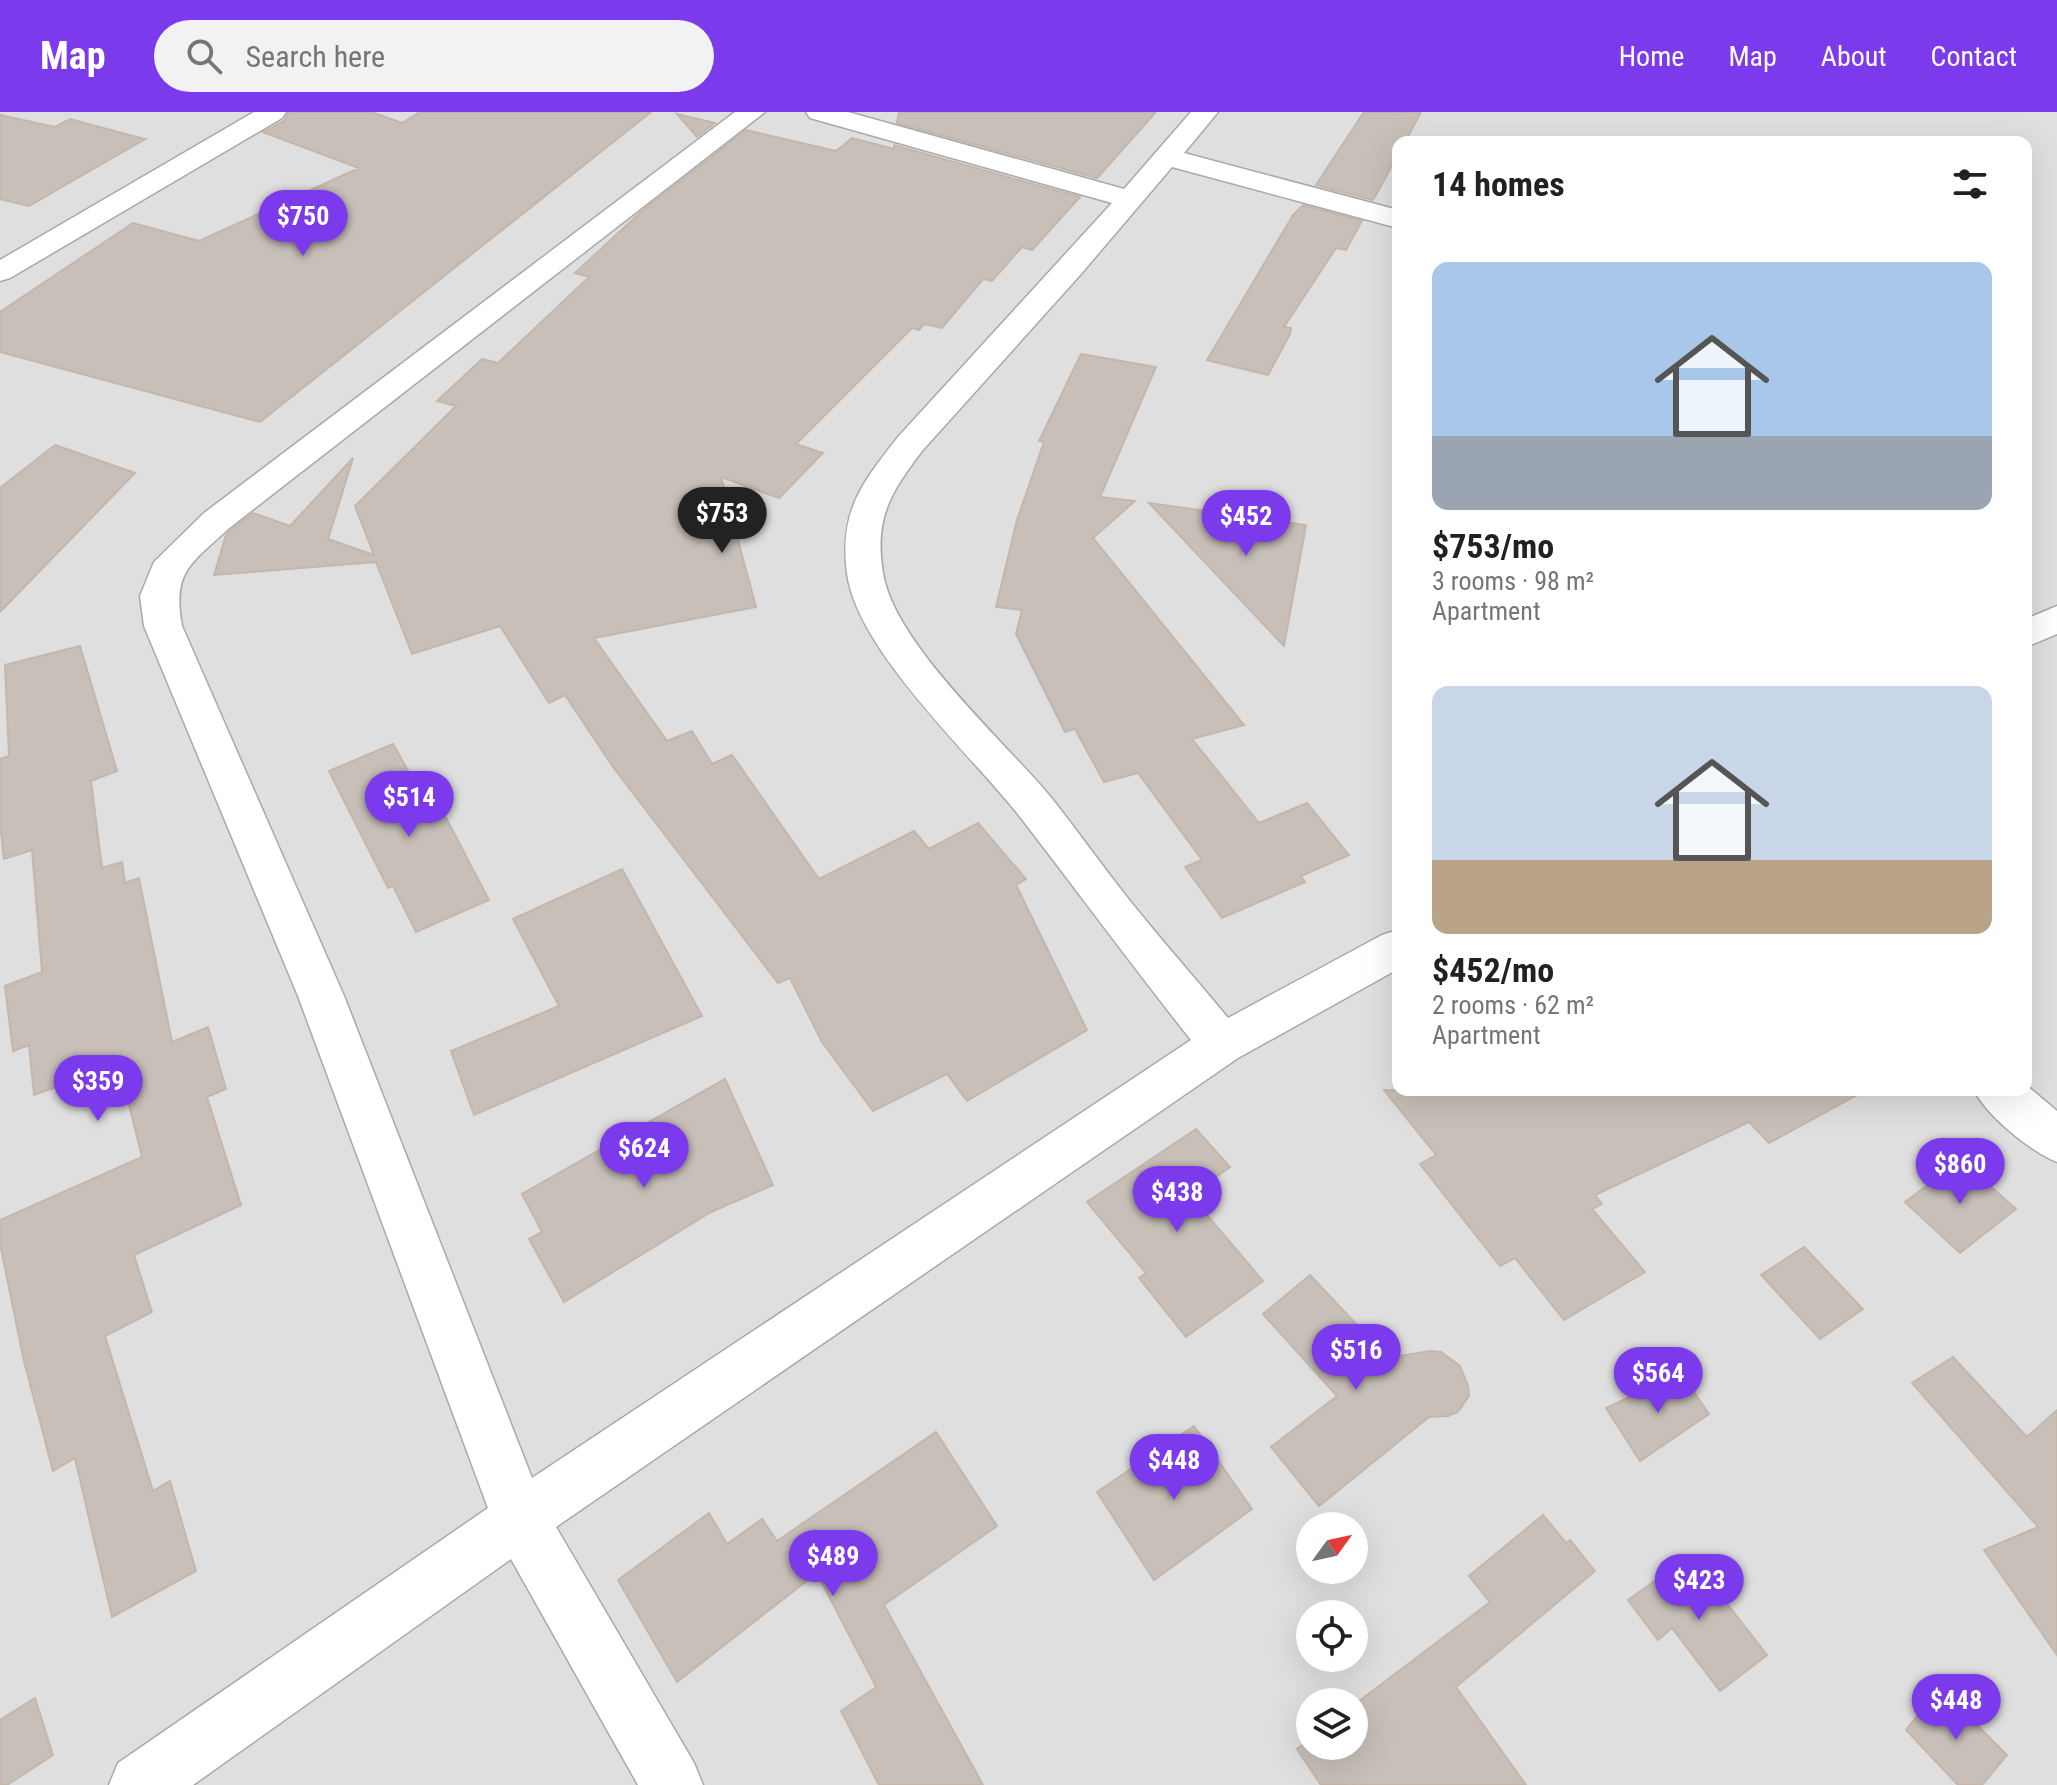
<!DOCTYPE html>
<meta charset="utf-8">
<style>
body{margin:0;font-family:"Roboto Condensed",sans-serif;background:#f2f2f2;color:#202124;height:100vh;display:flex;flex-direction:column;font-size:30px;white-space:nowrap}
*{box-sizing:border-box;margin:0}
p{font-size:26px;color:#757577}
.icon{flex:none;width:44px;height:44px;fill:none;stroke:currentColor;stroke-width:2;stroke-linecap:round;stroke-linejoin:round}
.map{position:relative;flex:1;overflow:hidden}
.drawer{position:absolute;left:1392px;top:24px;width:640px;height:960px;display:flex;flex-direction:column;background:#fff;border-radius:16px;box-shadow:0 8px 32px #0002}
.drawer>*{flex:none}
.needle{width:52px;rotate:57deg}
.controls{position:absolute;left:1296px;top:1400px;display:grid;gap:16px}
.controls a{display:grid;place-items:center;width:72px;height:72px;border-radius:50%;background:#fff;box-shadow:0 8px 32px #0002;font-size:40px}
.price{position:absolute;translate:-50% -68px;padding:0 18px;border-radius:28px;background:#7c3aed;color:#fff;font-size:26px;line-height:52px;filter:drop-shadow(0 2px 4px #0008)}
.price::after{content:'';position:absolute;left:50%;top:48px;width:24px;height:18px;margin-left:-12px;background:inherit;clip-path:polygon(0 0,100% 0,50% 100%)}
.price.selected{background:#222;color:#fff}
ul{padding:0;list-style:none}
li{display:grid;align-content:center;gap:16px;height:424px;padding:0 40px}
li span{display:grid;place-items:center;height:248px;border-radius:16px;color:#555}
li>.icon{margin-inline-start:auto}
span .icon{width:144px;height:144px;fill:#fffc;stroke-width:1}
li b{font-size:34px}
h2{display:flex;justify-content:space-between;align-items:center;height:96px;padding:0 40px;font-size:34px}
header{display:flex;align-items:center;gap:48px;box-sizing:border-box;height:112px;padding:0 40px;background:#7c3aed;color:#fff}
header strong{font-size:38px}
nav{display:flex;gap:44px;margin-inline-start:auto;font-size:28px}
.search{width:560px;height:72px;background:#f2f2f2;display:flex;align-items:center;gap:20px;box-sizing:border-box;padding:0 28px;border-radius:44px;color:#757577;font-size:30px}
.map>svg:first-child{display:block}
.residential{fill:#e0dfdf;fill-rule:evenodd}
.building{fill:#c7bfb8;stroke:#c4b6ab;stroke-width:2}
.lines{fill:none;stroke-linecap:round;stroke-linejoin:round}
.minor-casing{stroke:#a9a9a9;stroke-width:3}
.minor{fill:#fff;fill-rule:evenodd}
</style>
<header>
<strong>Map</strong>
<div class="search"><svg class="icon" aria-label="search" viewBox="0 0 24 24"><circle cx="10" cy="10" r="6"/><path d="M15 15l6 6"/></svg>Search here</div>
<nav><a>Home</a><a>Map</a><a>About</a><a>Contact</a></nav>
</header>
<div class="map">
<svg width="2057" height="1673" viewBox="0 0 2057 1673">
<rect width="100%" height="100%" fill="#f2efe9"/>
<path class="residential" d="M0,0H2057V1673H0ZM1398,30H2026V978H1398ZM1310,1414H1354V1458H1310ZM1310,1502H1354V1546H1310ZM1310,1590H1354V1634H1310Z"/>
<path class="building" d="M289,0H372L402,11L420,0H651L260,310L0,240V200L133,111L199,129L359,56L263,20L284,9Z
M899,0H1156L1097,66L897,11Z
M1364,0H1421L1405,30H1398V43L1373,88L1316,73Z
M677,2L715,11L697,25Z
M0,3L55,15L70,7L145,27L29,94L0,87Z
M746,18L836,39L852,26L894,37V33L1080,85L1032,138L1022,135L992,169L983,167L942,216L924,212L919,218L912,216L796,332L823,341L779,386L721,365L756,495L594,526L667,629L692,619L712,652L732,643L819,767L914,719L929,737L978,711L1026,767L1016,773L1087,918L967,989L947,962L873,999L822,930L790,866L778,871L613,655L565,583L549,591L500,514L412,542L376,450L214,463L226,423L230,419L253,401L290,414L353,346L328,427L374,443L355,394L456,294L437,289L482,247L498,251L589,165L575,161L642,99Z
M1303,93L1362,109L1346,138L1336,136L1284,215L1291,216L1290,222L1268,263L1207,248L1293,103Z
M1081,242L1156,255L1100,385L1135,389L1093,426L1244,613L1192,627L1259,711L1307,691L1349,743L1301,764L1305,770L1222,806L1185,755L1202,748L1138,661L1104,670L1075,617L1065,620L1016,522L1022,498L996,495L1017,408L1044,330L1039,329Z
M55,333L135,361L0,500V376Z
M1149,391L1306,413L1284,534Z
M80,534L117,659L91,669L102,756L122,750L125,771L139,766L172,930L208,915L226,977L207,985L241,1093L134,1143L152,1200L105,1224L153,1379L170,1369L196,1459L112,1505L75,1346L53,1359L24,1249L0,1132V1108L142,1045L119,953L34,983L29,933L13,939L5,874L42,860L32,738L4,747L0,710V647L9,644L5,553Z
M393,632L423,685L433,681L489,788L416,820L393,774L388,776L329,659Z
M622,757L702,904L474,1003L451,939L559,894L513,807Z
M725,967L773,1073L711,1100L564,1190L529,1127L542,1120L522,1082Z
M1384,978H1866L1769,1031L1749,1010L1595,1083L1602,1092L1592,1097L1645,1160L1564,1208L1515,1146L1500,1154L1420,1052L1436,1043Z
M1196,1017L1230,1055L1190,1083L1263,1169L1186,1225L1139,1166L1146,1161L1087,1090Z
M1961,1048L2016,1097L1960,1141L1905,1090Z
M1804,1135L1863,1197L1820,1227L1761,1163Z
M1310,1163L1388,1246L1430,1239L1441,1240L1460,1254L1468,1274L1469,1284L1458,1300L1448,1304L1429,1305L1319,1394L1271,1335L1337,1284L1263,1202Z
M1953,1245L2027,1325L2057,1298V1543L1984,1438L2038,1415L1912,1271Z
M1681,1261L1709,1302L1640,1349L1606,1296Z
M1194,1314L1252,1397L1154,1468L1097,1380Z
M936,1320L997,1414L884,1493L983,1673H879L841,1599L876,1575L817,1461L677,1570L618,1468L709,1401L727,1432L762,1407L777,1429Z
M1543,1403L1566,1431L1570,1428L1595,1459L1456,1575L1526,1673H1321L1297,1637L1310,1627V1634H1354V1593L1490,1490L1469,1464Z
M1690,1444L1767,1543L1720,1579L1672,1516L1658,1528L1628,1488Z
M1940,1576L2007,1643L1982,1673H1958L1906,1618Z
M35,1586L53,1643L7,1673H0V1608Z"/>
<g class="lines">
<defs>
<path id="minor" d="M254,0H286L282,6L10,166L0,169V148Z
M735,0H765L228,417C191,452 172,459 182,514L344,884L532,1366L1191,928C1133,855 1078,780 1021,706C972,643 857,539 847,461C839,399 862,371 898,325L1112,91L810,6L806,0H848L1124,77L1191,0H1218L1184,41L1398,98V116L1172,55L1081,162L922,339C890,381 874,407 883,461C894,531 1002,627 1049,683C1077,718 1103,755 1130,789C1162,829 1196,867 1228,906L1382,823L1398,818V857L1238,946L556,1415L694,1651L703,1673H638L511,1447L193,1673H109L118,1651L488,1396L298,884L144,514L140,484L154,450L204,401Z
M2057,494V522L2026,535V507Z
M2026,973L2057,999V1050C2030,1039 1987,1004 1974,978H2026Z"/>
</defs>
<use href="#minor" class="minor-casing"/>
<use href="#minor" class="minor"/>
</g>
</svg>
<div class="controls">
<a><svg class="needle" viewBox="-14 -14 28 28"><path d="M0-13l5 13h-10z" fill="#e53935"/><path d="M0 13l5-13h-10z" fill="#757577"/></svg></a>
<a><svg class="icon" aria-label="locate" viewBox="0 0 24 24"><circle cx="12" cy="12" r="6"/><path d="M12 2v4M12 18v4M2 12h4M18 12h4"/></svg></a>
<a><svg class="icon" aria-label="layers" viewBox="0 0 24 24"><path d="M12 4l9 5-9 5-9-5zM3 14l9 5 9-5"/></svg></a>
</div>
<b class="price" style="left:303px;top:146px">$750</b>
<b class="price selected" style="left:722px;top:443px">$753</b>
<b class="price" style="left:1246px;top:446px">$452</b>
<b class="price" style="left:409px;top:727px">$514</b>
<b class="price" style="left:98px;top:1011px">$359</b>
<b class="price" style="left:644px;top:1078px">$624</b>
<b class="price" style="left:1960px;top:1094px">$860</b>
<b class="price" style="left:1177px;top:1122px">$438</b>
<b class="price" style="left:1356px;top:1280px">$516</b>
<b class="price" style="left:1658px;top:1303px">$564</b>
<b class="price" style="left:1174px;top:1390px">$448</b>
<b class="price" style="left:833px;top:1486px">$489</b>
<b class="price" style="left:1699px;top:1510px">$423</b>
<b class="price" style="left:1956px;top:1630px">$448</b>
<section class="drawer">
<h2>14 homes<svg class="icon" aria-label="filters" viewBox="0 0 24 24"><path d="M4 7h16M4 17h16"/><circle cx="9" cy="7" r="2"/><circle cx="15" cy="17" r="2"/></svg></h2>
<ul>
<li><span style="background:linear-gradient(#a9c7e8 70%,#9aa5b1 0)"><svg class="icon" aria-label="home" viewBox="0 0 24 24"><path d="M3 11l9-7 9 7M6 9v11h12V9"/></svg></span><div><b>$753/mo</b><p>3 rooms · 98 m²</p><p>Apartment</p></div></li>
<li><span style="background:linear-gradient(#c9d6e8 70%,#b9a48a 0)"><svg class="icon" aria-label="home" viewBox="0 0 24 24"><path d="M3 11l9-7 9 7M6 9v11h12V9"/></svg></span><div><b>$452/mo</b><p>2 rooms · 62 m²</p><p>Apartment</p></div></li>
</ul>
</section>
</div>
